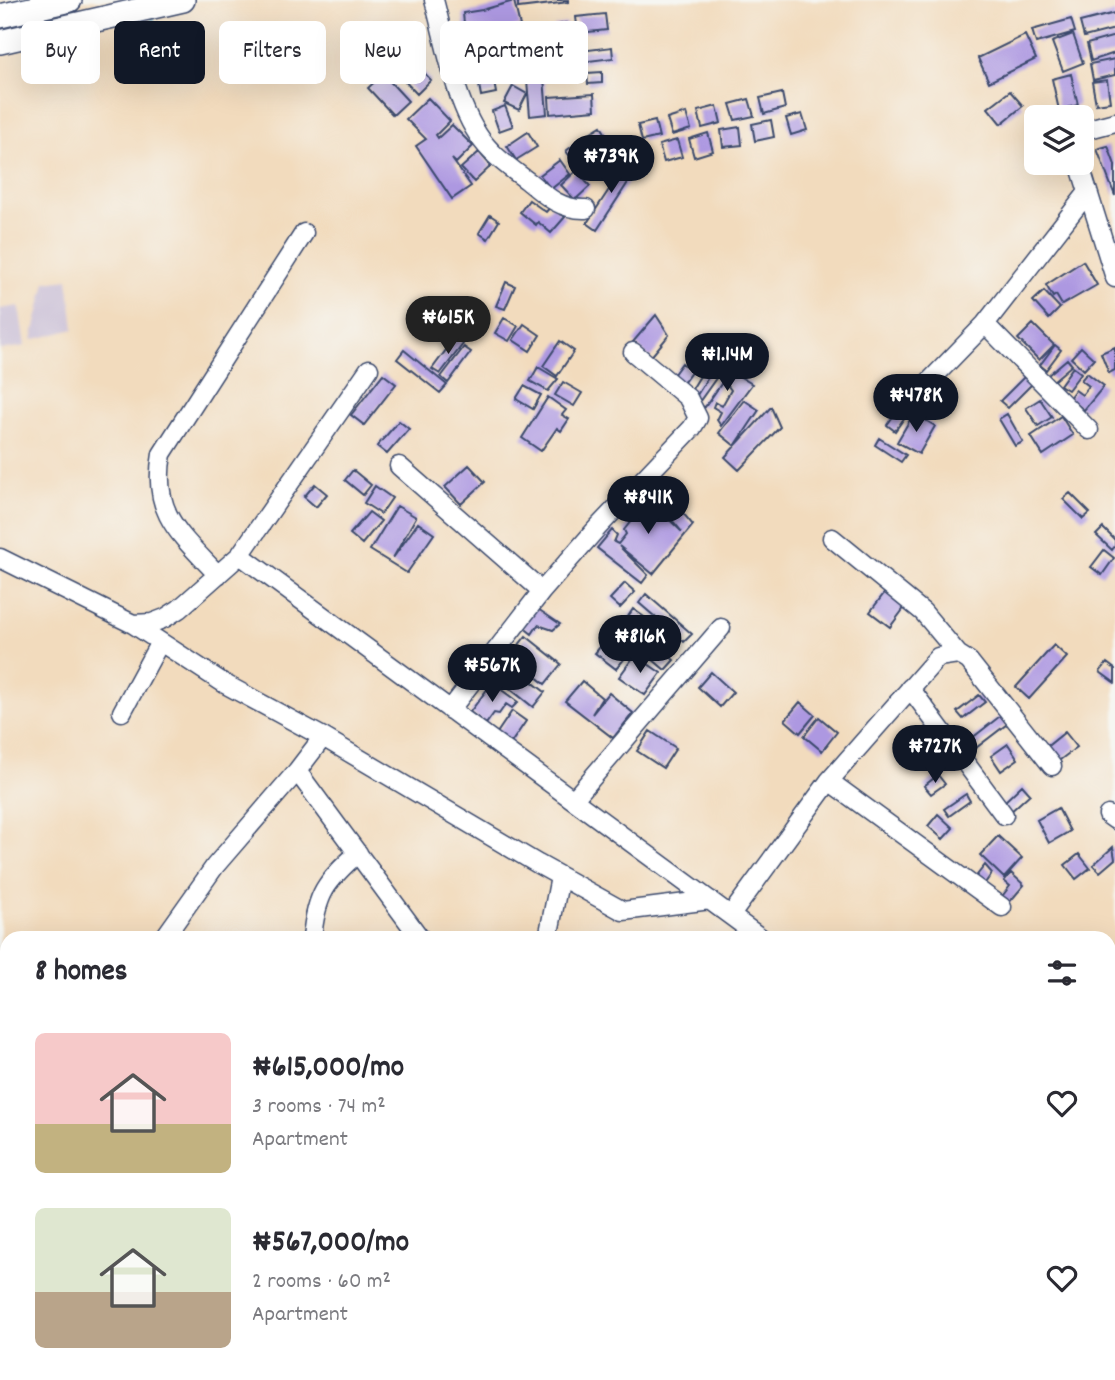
<!DOCTYPE html>
<meta charset="utf-8">
<style>
body{margin:0;font-family:Dekko,sans-serif;background:#f2f2f3;color:#2b2b33;height:100vh;display:flex;flex-direction:column;font-size:26px;white-space:nowrap}
*{box-sizing:border-box;margin:0}
p{font-size:23px;color:#7c7c81}
.icon{flex:none;width:38px;height:38px;fill:none;stroke:currentColor;stroke-width:2;stroke-linecap:round;stroke-linejoin:round}
.map{position:relative;flex:1;overflow:hidden}
.details{position:absolute;left:0px;top:931px;width:1116px;height:450px;display:flex;flex-direction:column;background:#fff;border-radius:21px 21px 0 0;box-shadow:0 7px 28px #0002}
.details>*{flex:none}
.top-card{position:absolute;left:21px;top:21px;width:700px;height:63px;display:flex;gap:14px}
.buttons{position:absolute;left:1024px;top:105px;display:grid;gap:14px}
.buttons a{display:grid;place-items:center;width:70px;height:70px;border-radius:10px;background:#fff;box-shadow:0 7px 28px #0002;font-size:35px}
.price{position:absolute;translate:-50% -60px;padding:0 16px;border-radius:24px;background:#111827;color:#fff;font-size:23px;line-height:46px;filter:drop-shadow(0 2px 4px #0008)}
.price::after{content:'';position:absolute;left:50%;top:42px;width:21px;height:16px;margin-left:-10px;background:inherit;clip-path:polygon(0 0,100% 0,50% 100%)}
.price.active{background:#222;color:#fff}
ul{padding:0;list-style:none}
li{display:flex;align-items:center;gap:21px;height:175px;padding:0 35px}
li span{display:grid;place-items:center;flex:none;width:196px;height:140px;border-radius:10px;color:#555}
li>.icon{margin-inline-start:auto}
span .icon{width:84px;height:84px;fill:#fffc;stroke-width:1}
li b{font-size:30px}
h2{display:flex;justify-content:space-between;align-items:center;height:84px;padding:0 35px;font-size:30px}
.pill{padding:0 24px;border-radius:10px;background:#fff;box-shadow:0 7px 28px #0002;font-size:24px;line-height:63px}
.pill.active{background:#111827;color:#fff}
.map>svg:first-child{display:block}
.industrial{fill:#cabfd6}
.lines{fill:none;stroke-linecap:round;stroke-linejoin:round}
.stream{stroke:#48a9c7;stroke-width:3.5}
.building{fill:#ad98e1}
.minor-casing{stroke:#3b496c;stroke-width:21}
.major-casing{stroke:#3b496c;stroke-width:26}
.minor{stroke:#fff;stroke-width:18}
.major{stroke:#fff;stroke-width:23}
</style>
<div class="map">
<svg width="1115" height="1380" viewBox="0 0 1115 1380">
<rect width="100%" height="100%" fill="#f6f6f2"/>
<filter id="ink" filterUnits="userSpaceOnUse"><feTurbulence type="fractalNoise" baseFrequency=".0143" numOctaves="2"/><feDisplacementMap in="SourceGraphic" scale="14" xChannelSelector="R" yChannelSelector="G"/><feConvolveMatrix kernelMatrix="1 2 1 2 8 2 1 2 1" color-interpolation-filters="sRGB"/></filter>
<filter id="wash" filterUnits="userSpaceOnUse"><feTurbulence type="fractalNoise" baseFrequency=".00686" numOctaves="4" result="noise"/><feDisplacementMap in="SourceGraphic" scale="28" xChannelSelector="R" yChannelSelector="G"/><feGaussianBlur stdDeviation="1.57" result="paint"/><feColorMatrix in="noise" values="0 0 0 0 0 0 0 0 0 0 0 0 0 0 0 0 0 1.4 0 .05"/><feComposite in="paint" operator="in"/></filter>
<g filter="url(#wash)">
<rect width="100%" height="100%" fill="#f2dbbd"/>
<path class="industrial" d="M68,279L74,329L32,340L46,282Z
M19,306L25,346L0,350V309Z"/>
<g class="lines">
<path class="stream" d="M152,16L164,61"/>
</g>
<g id="blocks">
<path class="building" d="M518,0H568V2L518,8Z
M514,1L520,26L488,34L487,31L465,34L463,13L482,10Z
M1115,13V29L1084,37L1080,22Z
M605,14L607,30L578,33L576,17Z
M1071,19L1075,32L1036,43L1032,30Z
M566,23L573,61L543,66L547,114L530,116L526,68L543,66L540,47L559,44L554,26Z
M534,30L535,57H522L521,31Z
M1073,34L1083,63L1063,71L1052,42Z
M510,35L524,70L509,76L495,41Z
M1025,35L1036,59L989,82L978,58Z
M1115,36V53L1091,61L1087,44Z
M612,47L613,58L581,62L580,51Z
M488,49L496,93L481,96L473,52Z
M1115,59V75L1093,80L1090,64Z
M413,61L431,80L417,94L399,75Z
M602,72V83L588,84L587,73Z
M383,74L408,101L393,115L368,88Z
M1071,74L1078,105L1059,110L1052,79Z
M1107,80L1110,102L1096,104L1092,82Z
M513,86L527,94L519,110L504,103Z
M1010,91L1023,106L1001,124L988,108Z
M782,93L785,108L764,114L760,98Z
M594,94L595,110L550,114L549,97Z
M428,98L450,121L436,135L438,138L452,125L473,146L456,163L452,159L471,186L452,199L416,146L426,139L406,119Z
M749,99L754,116L735,120L730,104Z
M505,106L513,126L499,131L492,111Z
M717,106L721,123L702,128L698,111Z
M686,113L691,129L672,135L667,119Z
M802,114L807,130L791,135L786,118Z
M771,120L774,137L755,141L752,124Z
M655,121L659,137L642,141L638,125Z
M601,126L620,159L610,165L591,132Z
M740,127L742,145L723,147L721,130Z
M528,132L537,147L516,160L507,146Z
M708,133L713,151L694,157L689,139Z
M589,134L603,153L580,170L566,151Z
M677,140L682,157L664,162L659,145Z
M1108,146L1115,165V196L1097,149Z
M479,152L491,166L474,182L461,168Z
M560,160L570,174L551,189L540,175Z
M625,160L632,173L624,177L629,181L597,230L587,223L618,176L613,166Z
M576,171L590,186L575,200L561,185Z
M529,200L546,212L552,205L565,217L551,233L538,222L536,225L520,212Z
M490,215L499,221L488,239L479,233Z
M1083,261L1097,285L1062,305L1056,295L1053,297L1046,285Z
M506,282L515,286L505,309L496,306Z
M1044,291L1060,308L1049,319L1033,301Z
M656,315L669,335L650,358L633,342Z
M504,318L518,326L509,341L495,333Z
M524,324L540,335L530,351L513,340Z
M1033,324L1054,345L1039,360L1018,339Z
M455,338L463,344L440,374L432,369Z
M560,341L574,351L557,376L543,366Z
M1055,345L1061,350L1046,370L1040,365Z
M464,347L471,352L448,383L441,377Z
M1081,347L1094,359L1084,370L1071,358Z
M1115,347V370L1109,373L1101,353Z
M404,350L447,385L440,393L397,359Z
M716,350L721,357L695,398L689,394Z
M1067,359L1072,365L1053,381L1048,375Z
M682,363L692,371L681,386L671,378Z
M538,367L558,379L548,391L530,381Z
M724,367L752,384L721,426L717,420L721,412L713,407L715,402L722,406L731,390L725,382L730,371L705,407L697,405Z
M1073,367L1081,373L1068,390L1060,385Z
M1087,373L1104,386L1084,410L1069,398L1075,390L1082,395L1089,386L1081,380Z
M383,374L396,384L364,425L351,415Z
M1025,376L1033,383L1008,408L1000,401Z
M563,382L582,393L574,406L555,395Z
M524,386L541,395L533,409L516,399Z
M548,397L566,410L562,415L569,419L561,431L557,428L541,451L522,438Z
M1040,399L1052,417L1038,426L1026,408Z
M744,400L759,410L735,446L719,433Z
M904,401L912,407L895,431L887,425Z
M771,407L780,427L739,470L725,457Z
M914,413L935,426L919,454L897,442Z
M1007,414L1023,442L1015,446L999,419Z
M1061,416L1073,435L1043,455L1031,436Z
M399,421L409,429L387,454L377,446Z
M879,438L906,455L901,462L875,445Z
M469,465L485,482L461,504L445,487Z
M353,470L371,485L363,495L345,480Z
M315,484L327,494L316,507L304,497Z
M375,486L392,498L381,514L364,503Z
M661,487L693,525L653,574L619,546L648,575L642,583L597,548L612,530L617,535L614,542L618,544L626,534L624,530L635,516L628,511L633,504L639,509L647,498L682,532L651,495Z
M1070,493L1090,513L1083,519L1063,499Z
M397,506L416,517L393,558L418,523L434,534L407,573L370,550Z
M369,512L381,521L362,544L350,534Z
M1103,528L1115,540V546L1112,550L1096,535Z
M1104,550L1114,558L1102,575L1091,567Z
M625,583L635,592L620,608L610,599Z
M886,591L905,607L890,627L870,612Z
M646,594L692,634L684,642L639,603Z
M535,607L560,624L553,630L538,625L532,634L522,626Z
M633,609L675,639L669,648L627,618Z
M624,618L674,660L665,670L616,628Z
M526,636L561,664L545,684L515,660L523,650L518,646Z
M609,636L630,652L616,669L595,653Z
M1054,645L1067,657L1029,699L1016,687Z
M635,655L661,673L645,695L619,677Z
M1107,663L1115,669V683L1100,672Z
M509,664L545,692L533,707L498,679Z
M711,672L733,692L720,707L698,687Z
M582,681L602,698L592,714L609,693L633,713L613,738L565,701Z
M492,683L518,702L512,708L506,704L499,714L494,713L486,724L470,712Z
M979,695L985,702L963,719L957,712Z
M800,702L815,715L800,733L785,720Z
M512,711L526,721L511,743L497,733Z
M1004,713L1011,721L968,754L962,746Z
M819,717L837,732L822,751L804,736Z
M650,731L676,748L663,768L637,751Z
M1065,732L1077,747L1056,763L1044,749Z
M1008,744L1018,759L1001,771L991,756Z
M938,775L945,784L931,794L924,786Z
M1022,785L1030,794L1009,813L1001,805Z
M966,794L970,801L949,816L944,809Z
M1058,808L1070,831L1049,843L1037,820Z
M938,814L953,828L943,839L928,826Z
M998,836L1022,858L1004,878L980,855Z
M1113,847L1115,859L1100,872L1093,865Z
M1079,854L1090,868L1076,879L1065,865Z
M985,865L992,873L983,886L974,879Z
M1011,873L1024,885L1008,904L1000,899L1010,886L1004,881Z
M136,1374H172L166,1380H130Z"/>
</g>
</g>
<g filter="url(#ink)">
<use href="#blocks" fill-opacity="0" stroke="#3b496c" stroke-width="2"/>
<g class="lines">
<defs>
<path id="minor" d="M434,0C447,47 456,116 491,151C502,163 516,172 529,182C547,197 562,210 586,209
M1082,134L1085,130L1115,122
M1079,163L1115,278
M985,324L1089,430
M921,390L985,324L1088,192
M399,466L542,591
M832,538L923,612L958,654
M240,555L761,938
M0,558L133,624L152,623L165,618L179,609L240,555L369,369
M218,575C181,535 151,514 162,454L304,233
M133,624L225,684L323,737L538,864L623,911L710,900
M910,688L1004,815
M450,710L542,591L598,527L692,428L698,418L688,398L633,352
M122,712L160,642
M297,771L420,938
M829,781L1002,907
M574,799L721,628
M1108,815L1115,820
M731,915L829,781L938,657L958,654L969,661L1052,766
M164,938L215,866L297,771L323,737
M312,938C316,894 326,881 358,853
M548,938L560,877
M1110,1201L1115,1205
M85,1380L90,1374"/>
<path id="major" d="M0,16L70,0
M0,42L183,0"/>
</defs>
<use href="#minor" class="minor-casing"/>
<use href="#major" class="major-casing"/>
<use href="#minor" class="minor"/>
<use href="#major" class="major"/>
</g>
</g>
</svg>
<div class="buttons">
<a><svg class="icon" aria-label="layers" viewBox="0 0 24 24"><path d="M12 4l9 5-9 5-9-5zM3 14l9 5 9-5"/></svg></a>
</div>
<b class="price" style="left:611px;top:195px">₦739K</b>
<b class="price active" style="left:448px;top:356px">₦615K</b>
<b class="price" style="left:727px;top:393px">₦1.14M</b>
<b class="price" style="left:916px;top:434px">₦478K</b>
<b class="price" style="left:648px;top:536px">₦841K</b>
<b class="price" style="left:640px;top:675px">₦816K</b>
<b class="price" style="left:492px;top:704px">₦567K</b>
<b class="price" style="left:935px;top:785px">₦727K</b>
<div class="top-card">
<a class="pill">Buy</a>
<a class="pill active">Rent</a>
<a class="pill">Filters</a>
<a class="pill">New</a>
<a class="pill">Apartment</a>
</div>
<section class="details">
<h2>8 homes<svg class="icon" aria-label="filters" viewBox="0 0 24 24"><path d="M4 7h16M4 17h16"/><circle cx="9" cy="7" r="2"/><circle cx="15" cy="17" r="2"/></svg></h2>
<ul>
<li><span style="background:linear-gradient(#f6c9c9 65%,#c2b280 0)"><svg class="icon" aria-label="home" viewBox="0 0 24 24"><path d="M3 11l9-7 9 7M6 9v11h12V9"/></svg></span><div><b>₦615,000/mo</b><p>3 rooms · 74 m²</p><p>Apartment</p></div><svg class="icon" aria-label="heart" viewBox="0 0 24 24"><path d="M12 20l-8-8c-3-5 5-10 8-4 3-6 11-1 8 4z"/></svg></li>
<li><span style="background:linear-gradient(#dfe7d0 60%,#b9a48a 0)"><svg class="icon" aria-label="home" viewBox="0 0 24 24"><path d="M3 11l9-7 9 7M6 9v11h12V9"/></svg></span><div><b>₦567,000/mo</b><p>2 rooms · 60 m²</p><p>Apartment</p></div><svg class="icon" aria-label="heart" viewBox="0 0 24 24"><path d="M12 20l-8-8c-3-5 5-10 8-4 3-6 11-1 8 4z"/></svg></li>
</ul>
</section>
</div>
